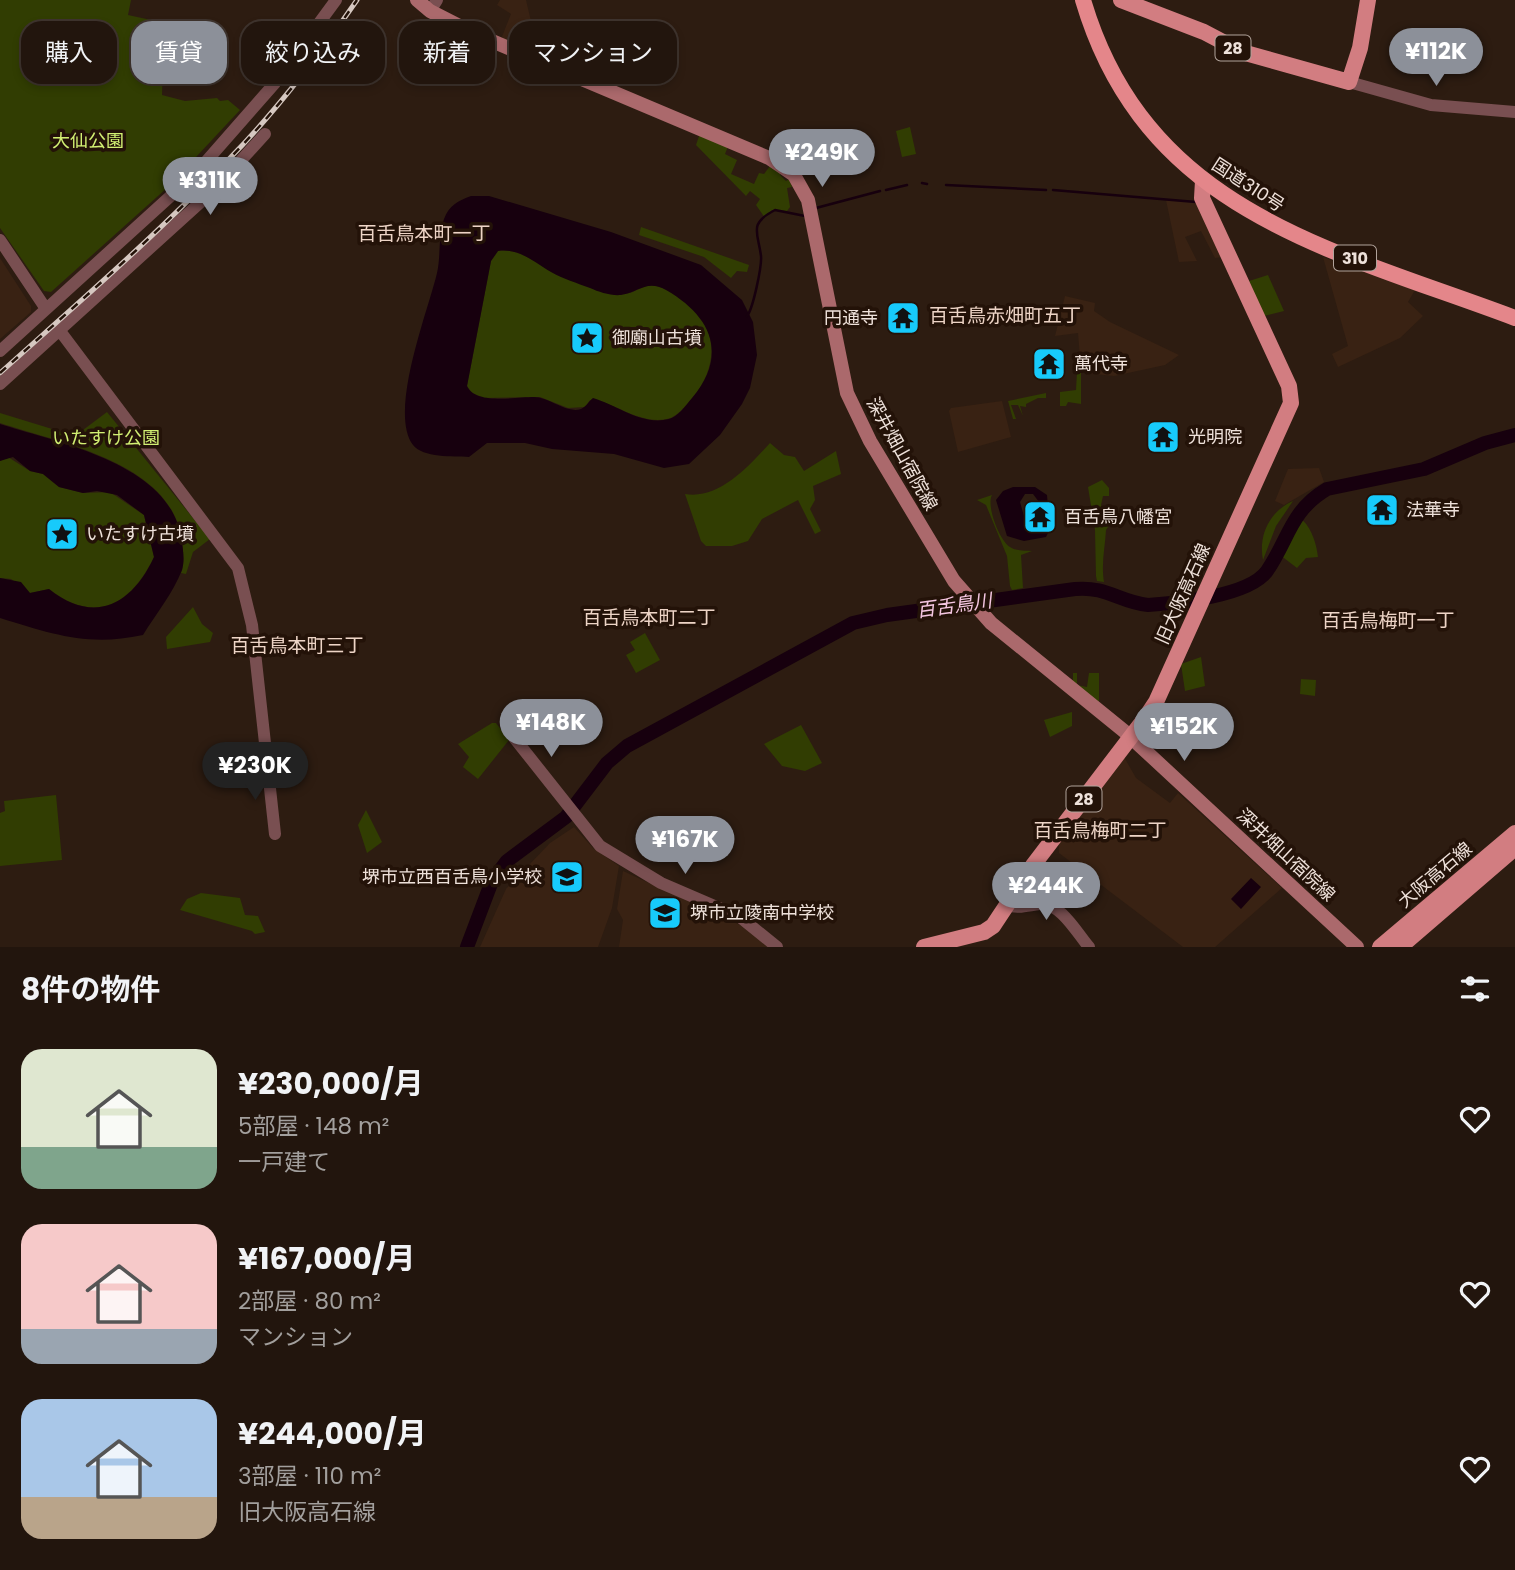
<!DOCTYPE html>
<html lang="ja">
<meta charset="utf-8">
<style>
body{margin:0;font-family:Poppins,"Noto Sans JP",sans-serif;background:#2e221b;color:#f1f3f6;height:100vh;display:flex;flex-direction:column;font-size:26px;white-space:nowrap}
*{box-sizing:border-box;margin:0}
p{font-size:23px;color:#a29f9d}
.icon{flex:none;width:38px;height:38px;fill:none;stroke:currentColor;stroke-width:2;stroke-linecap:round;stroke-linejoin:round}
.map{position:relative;height:947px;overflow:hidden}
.sheet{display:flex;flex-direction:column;background:#22150d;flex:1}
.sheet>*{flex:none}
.banner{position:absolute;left:21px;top:21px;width:700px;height:63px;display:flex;gap:14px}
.price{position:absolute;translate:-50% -60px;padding:0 16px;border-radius:24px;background:#8c9099;color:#fff;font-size:23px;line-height:46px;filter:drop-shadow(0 2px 4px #0008)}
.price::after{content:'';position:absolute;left:50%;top:42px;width:21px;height:16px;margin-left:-10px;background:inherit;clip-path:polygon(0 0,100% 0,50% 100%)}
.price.current{background:#222;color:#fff}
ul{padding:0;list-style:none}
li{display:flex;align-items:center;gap:21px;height:175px;padding:0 21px}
li span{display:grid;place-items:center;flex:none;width:196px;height:140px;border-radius:21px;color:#555}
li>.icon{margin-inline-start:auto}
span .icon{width:84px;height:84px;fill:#fffc;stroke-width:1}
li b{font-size:30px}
h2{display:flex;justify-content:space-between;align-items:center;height:84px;padding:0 21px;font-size:30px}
.chip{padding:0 24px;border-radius:21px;background:#22150d;box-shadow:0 4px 10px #0003,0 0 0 2px #3f342e;font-size:24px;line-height:63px}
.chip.current{background:#8c9099;color:#fff}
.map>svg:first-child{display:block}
.built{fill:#392213}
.green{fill:#313d02}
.water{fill:#17000e;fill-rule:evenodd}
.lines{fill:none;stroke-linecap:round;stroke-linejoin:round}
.stream{stroke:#17000e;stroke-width:2.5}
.river{stroke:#17000e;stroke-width:14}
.tertiary{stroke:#794f51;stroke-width:12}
.secondary{stroke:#ab696c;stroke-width:14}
.primary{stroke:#d27d81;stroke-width:16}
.trunk{stroke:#e4868a;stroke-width:16}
.rail-casing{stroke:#d6c8c1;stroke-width:5}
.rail{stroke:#231208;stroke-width:2.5;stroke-dasharray:8;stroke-linecap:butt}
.labels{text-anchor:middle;stroke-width:7;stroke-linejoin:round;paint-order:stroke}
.shield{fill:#231208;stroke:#b1a39b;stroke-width:2}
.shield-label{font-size:16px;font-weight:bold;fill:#eee1da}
.park-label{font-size:18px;fill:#d2f073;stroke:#231208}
.street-label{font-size:18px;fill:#eee1da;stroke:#231208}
.poi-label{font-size:18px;fill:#eee1da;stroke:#231208;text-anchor:start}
.neighbourhood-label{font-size:19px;fill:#edd4c6;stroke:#231208}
.water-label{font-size:19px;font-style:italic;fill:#f4c6e1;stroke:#231208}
</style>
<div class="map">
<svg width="1515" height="947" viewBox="0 0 1515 947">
<rect width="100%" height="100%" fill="#2d1c11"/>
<path class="built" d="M500,0H526L535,38L512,44L501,39L511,14L497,5Z
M1166,200L1199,203L1222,257L1215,258L1201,231L1185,237L1197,261L1179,262Z
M1323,257L1415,290L1408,302L1423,316L1400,338L1338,367L1332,354L1348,346Z
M0,258L31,306V312L0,339Z
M1065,296L1095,303L1094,311L1110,322L1179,355L1165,365L1114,376L1086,373L1081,370L1078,333L1055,336Z
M1002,401L1011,437L958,452L949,411L951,408Z
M1319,468L1324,482L1284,505L1275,501L1288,469Z
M1124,757L1136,778L1170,803L1178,793L1282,888L1215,947H1183L1059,853V842Z
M574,827L593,848L619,866L612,908L598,947H480L506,889L550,843Z
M623,871L751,930L769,947H619L623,920L617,909Z"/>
<path class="green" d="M0,0H131L128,15L151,20L148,26L161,46L188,44L189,61L163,64L162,95L185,101L217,98L220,101L228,100L240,110L168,187L51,292L44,291L0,228Z
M910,127L916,154L902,157L896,131Z
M700,133L729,144L725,154L737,160L731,174L754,184L759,173L764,174L770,166L781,172L780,175L786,181L789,179L792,187L787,188L790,207L787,211L772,210L765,218L756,205L760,199L750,191L746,196L696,145Z
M641,227L749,265L747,272L737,271L731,278L704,257L639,235Z
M498,251C523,247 539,268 561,275C579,281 604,293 623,294C638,294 643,280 663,288C714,309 727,358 691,400C684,407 677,417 667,419C639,425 616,402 590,400L585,407L568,408L540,397L484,398L472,393L467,386L491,261Z
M1268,275L1284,311L1264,316L1249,281Z
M1077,372L1081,373V404L1068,402L1066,406H1060V392L1076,390Z
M1046,393V398H1038L1026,404V407L1020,406L1023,416L1018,405H1011L1016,419H1013L1008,401Z
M107,412L210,539L193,552L186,574L181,573C185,563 183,552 182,541C172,463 63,444 0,423V413L75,436Z
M770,443L784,455L795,457L804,471L836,451L841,474L813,486L815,500L810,509L821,531L815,534L798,500L762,519L748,541L732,546H706L701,541L685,494C719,500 749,466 770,443Z
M8,457L30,471L43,474L59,487L83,493L110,492L144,515L154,557C131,605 95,625 49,589L30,593L11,579L0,578V461Z
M1102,480L1109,488V496H1103L1101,505L1110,524L1106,530C1105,548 1101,563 1104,582L1097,581L1096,576L1095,530L1088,487Z
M992,495C986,505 999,540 1010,547C1016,551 1025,551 1032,551L1021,555L1023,588L1012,590L1010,586L1007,556L986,505L977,500Z
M1293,501L1276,526L1263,560C1258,535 1270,511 1293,501Z
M1301,519C1311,526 1317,545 1318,557L1306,558L1297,568L1280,555Z
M193,607L202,624L213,633L210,642L167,649L166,637Z
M645,633L660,660L636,673L626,655L635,650L630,642Z
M1201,657L1205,686L1185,691L1181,664Z
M1073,673H1077V685L1087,687L1089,673H1099V702L1073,682Z
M1301,679L1316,680L1315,696L1300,694Z
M1072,712V726L1050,737L1044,720Z
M492,723H496L509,740L478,779L463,767L469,757L458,744Z
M801,725L822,763L805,771L782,766L764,744Z
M56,795L62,860L0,866V813L5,811L4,801Z
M366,810L382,842L367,853L358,825Z
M201,893L240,898L245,915L258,916L265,932L255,934L252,931L180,910L187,899Z"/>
<path class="water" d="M471,196H489L611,232L701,265L742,300L753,322L757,355L750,388L742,404L720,435L689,464L664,468L614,454L552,449L525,443H487L469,457C453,456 423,458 413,445C388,412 428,311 437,273C441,256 438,234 444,219C449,205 458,201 471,196ZM498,251C519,248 534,262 551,272C563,279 577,283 590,288C599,292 611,296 621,295C639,292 647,279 666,290C711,316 729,354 692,398C686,405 678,417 669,419C642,426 617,405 593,398C589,401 586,407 581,409C567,414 549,397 534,397C516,397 475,405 467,386L491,261Z
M0,424C59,443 171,464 181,538C183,548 185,560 182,570C173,593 156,614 143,635C88,647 52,634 0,618V578L21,582L30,593L49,589C94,625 132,605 154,557L144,515L117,495L97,491L83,493L59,487L43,474L30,471L13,457L0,461Z
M1013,487H1035L1047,495L1050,529L1046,537L1024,541L1007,536L996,500L1003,491ZM1025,494H1033L1039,502L1041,514L1030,521L1024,516L1020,502Z
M1251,878L1261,887L1241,909L1231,899Z"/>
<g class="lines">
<path class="stream" d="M922,183L927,184
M946,185L1046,190
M886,190L907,185
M1053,190L1196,202
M816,208L880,191
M747,316C753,309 762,266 761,256C758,232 748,224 775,210L805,216"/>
<path class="river" d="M467,947L492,881L507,861L566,817L607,763L627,746L853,623L887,615L1075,589C1107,586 1119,602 1148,605C1177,603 1249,596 1267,571C1289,539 1290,511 1327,489L1424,469L1485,443L1515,435"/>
<path class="tertiary" d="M430,11L437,0
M1349,82L1431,105L1515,112
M0,240L46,309
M60,331L238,568L252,625L275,834
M0,351L196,173L275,83L336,0
M0,384L214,190L265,134
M508,730L600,846L661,883L740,917L777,947
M1007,905C1018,909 1029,905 1040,904C1060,902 1077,933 1089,947"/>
<path class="secondary" d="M417,0L430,11L473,33L769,158L794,175L808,200L847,393L870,441L954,581L991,623L1124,731L1357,947"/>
<path class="primary" d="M1121,0L1204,32L1242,52L1349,82L1360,48L1368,0
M924,947L984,932L993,926L1034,864L1146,717L1156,702L1291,403L1289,386L1202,198L1203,181
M1380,947L1515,833
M1400,947L1515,848"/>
<path class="trunk" d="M1083,0C1146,213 1332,249 1515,318"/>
<defs>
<path id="rail" d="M0,373C78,303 158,234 230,158C277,110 319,55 357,0"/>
</defs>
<use href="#rail" class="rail-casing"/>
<use href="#rail" class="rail"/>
</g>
<defs>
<symbol id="temple-square" viewBox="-11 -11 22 22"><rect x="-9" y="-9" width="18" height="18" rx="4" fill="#17cafb" stroke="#231208"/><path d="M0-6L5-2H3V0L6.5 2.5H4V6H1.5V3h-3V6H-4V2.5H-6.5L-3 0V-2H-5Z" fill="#111"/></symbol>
<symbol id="sight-square" viewBox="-11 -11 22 22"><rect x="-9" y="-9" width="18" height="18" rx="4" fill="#17cafb" stroke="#231208"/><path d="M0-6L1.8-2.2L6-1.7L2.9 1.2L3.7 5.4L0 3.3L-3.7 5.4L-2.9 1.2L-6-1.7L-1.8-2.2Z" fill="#111"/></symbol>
<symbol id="school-square" viewBox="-11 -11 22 22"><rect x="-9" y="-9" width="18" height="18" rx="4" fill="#17cafb" stroke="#231208"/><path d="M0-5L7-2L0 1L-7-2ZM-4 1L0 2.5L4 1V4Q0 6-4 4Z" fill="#111"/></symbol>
</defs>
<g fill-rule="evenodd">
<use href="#temple-square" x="884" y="299" width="38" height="38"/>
<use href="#sight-square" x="568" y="319" width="38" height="38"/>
<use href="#temple-square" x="1030" y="345" width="38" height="38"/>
<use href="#temple-square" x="1144" y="418" width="38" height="38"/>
<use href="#temple-square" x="1363" y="491" width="38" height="38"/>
<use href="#temple-square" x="1021" y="498" width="38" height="38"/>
<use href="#sight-square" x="43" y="515" width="38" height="38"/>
<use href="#school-square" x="548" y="858" width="38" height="38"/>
<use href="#school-square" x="646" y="894" width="38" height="38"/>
</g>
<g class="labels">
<g class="shield">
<rect x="1215.5" y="35.5" width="35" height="25" rx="5"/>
<rect x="1334" y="245.5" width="42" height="25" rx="5"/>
<rect x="1066.5" y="786.5" width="35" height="25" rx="5"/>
</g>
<g class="shield-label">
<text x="1233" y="54">28</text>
<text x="1355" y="264">310</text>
<text x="1084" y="805">28</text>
</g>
<g class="park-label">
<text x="88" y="147">大仙公園</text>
<text x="106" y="444">いたすけ公園</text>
</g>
<g class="street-label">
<text transform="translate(1248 185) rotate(33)" y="6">国道310号</text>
<text transform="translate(902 454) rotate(61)" y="6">深井畑山宿院線</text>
<text transform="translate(1183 594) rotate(-66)" y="6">旧大阪高石線</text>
<text transform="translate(1286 855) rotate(43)" y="6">深井畑山宿院線</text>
<text transform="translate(1435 875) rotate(-40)" y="6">大阪高石線</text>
</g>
<g class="poi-label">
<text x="878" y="324" text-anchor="end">円通寺</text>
<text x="612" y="344">御廟山古墳</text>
<text x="1074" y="370">萬代寺</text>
<text x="1188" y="443">光明院</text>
<text x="1406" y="516">法華寺</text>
<text x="1064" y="523">百舌鳥八幡宮</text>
<text x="86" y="540">いたすけ古墳</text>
<text x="542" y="883" text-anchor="end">堺市立西百舌鳥小学校</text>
<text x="690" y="919">堺市立陵南中学校</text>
</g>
<g class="neighbourhood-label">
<text x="424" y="240">百舌鳥本町一丁</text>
<text x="1005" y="322">百舌鳥赤畑町五丁</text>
<text x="649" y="624">百舌鳥本町二丁</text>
<text x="1388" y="627">百舌鳥梅町一丁</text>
<text x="297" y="652">百舌鳥本町三丁</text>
<text x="1100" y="837">百舌鳥梅町二丁</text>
</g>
<g class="water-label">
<text transform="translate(954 605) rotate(-8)" y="7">百舌鳥川</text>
</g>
</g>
</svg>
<b class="price" style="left:1436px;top:88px">¥112K</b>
<b class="price" style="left:822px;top:189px">¥249K</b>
<b class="price" style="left:210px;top:217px">¥311K</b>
<b class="price" style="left:551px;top:759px">¥148K</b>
<b class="price" style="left:1184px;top:763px">¥152K</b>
<b class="price current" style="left:255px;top:802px">¥230K</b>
<b class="price" style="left:685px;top:876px">¥167K</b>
<b class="price" style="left:1046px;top:922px">¥244K</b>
<div class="banner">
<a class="chip">購入</a>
<a class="chip current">賃貸</a>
<a class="chip">絞り込み</a>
<a class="chip">新着</a>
<a class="chip">マンション</a>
</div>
</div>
<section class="sheet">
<h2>8件の物件<svg class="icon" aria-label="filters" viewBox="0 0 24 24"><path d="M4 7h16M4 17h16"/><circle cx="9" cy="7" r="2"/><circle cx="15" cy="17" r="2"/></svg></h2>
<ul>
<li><span style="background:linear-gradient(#dfe7d0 70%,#7fa58c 0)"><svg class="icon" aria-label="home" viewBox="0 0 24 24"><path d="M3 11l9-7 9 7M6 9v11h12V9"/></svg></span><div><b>¥230,000/月</b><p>5部屋 · 148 m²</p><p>一戸建て</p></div><svg class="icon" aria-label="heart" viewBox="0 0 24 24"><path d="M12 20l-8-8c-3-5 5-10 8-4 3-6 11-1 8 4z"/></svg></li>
<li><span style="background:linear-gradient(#f6c9c9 75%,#9aa5b1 0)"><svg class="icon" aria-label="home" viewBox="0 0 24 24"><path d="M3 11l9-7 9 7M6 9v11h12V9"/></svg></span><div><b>¥167,000/月</b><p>2部屋 · 80 m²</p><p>マンション</p></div><svg class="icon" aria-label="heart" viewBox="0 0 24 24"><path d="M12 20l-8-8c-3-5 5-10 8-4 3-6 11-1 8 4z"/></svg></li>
<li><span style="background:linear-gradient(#a9c7e8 70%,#b9a48a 0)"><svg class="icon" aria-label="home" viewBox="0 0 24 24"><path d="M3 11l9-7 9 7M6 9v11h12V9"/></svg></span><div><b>¥244,000/月</b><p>3部屋 · 110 m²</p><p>旧大阪高石線</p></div><svg class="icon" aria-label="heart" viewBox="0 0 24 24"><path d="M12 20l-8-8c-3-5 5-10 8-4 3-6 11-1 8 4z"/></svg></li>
</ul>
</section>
